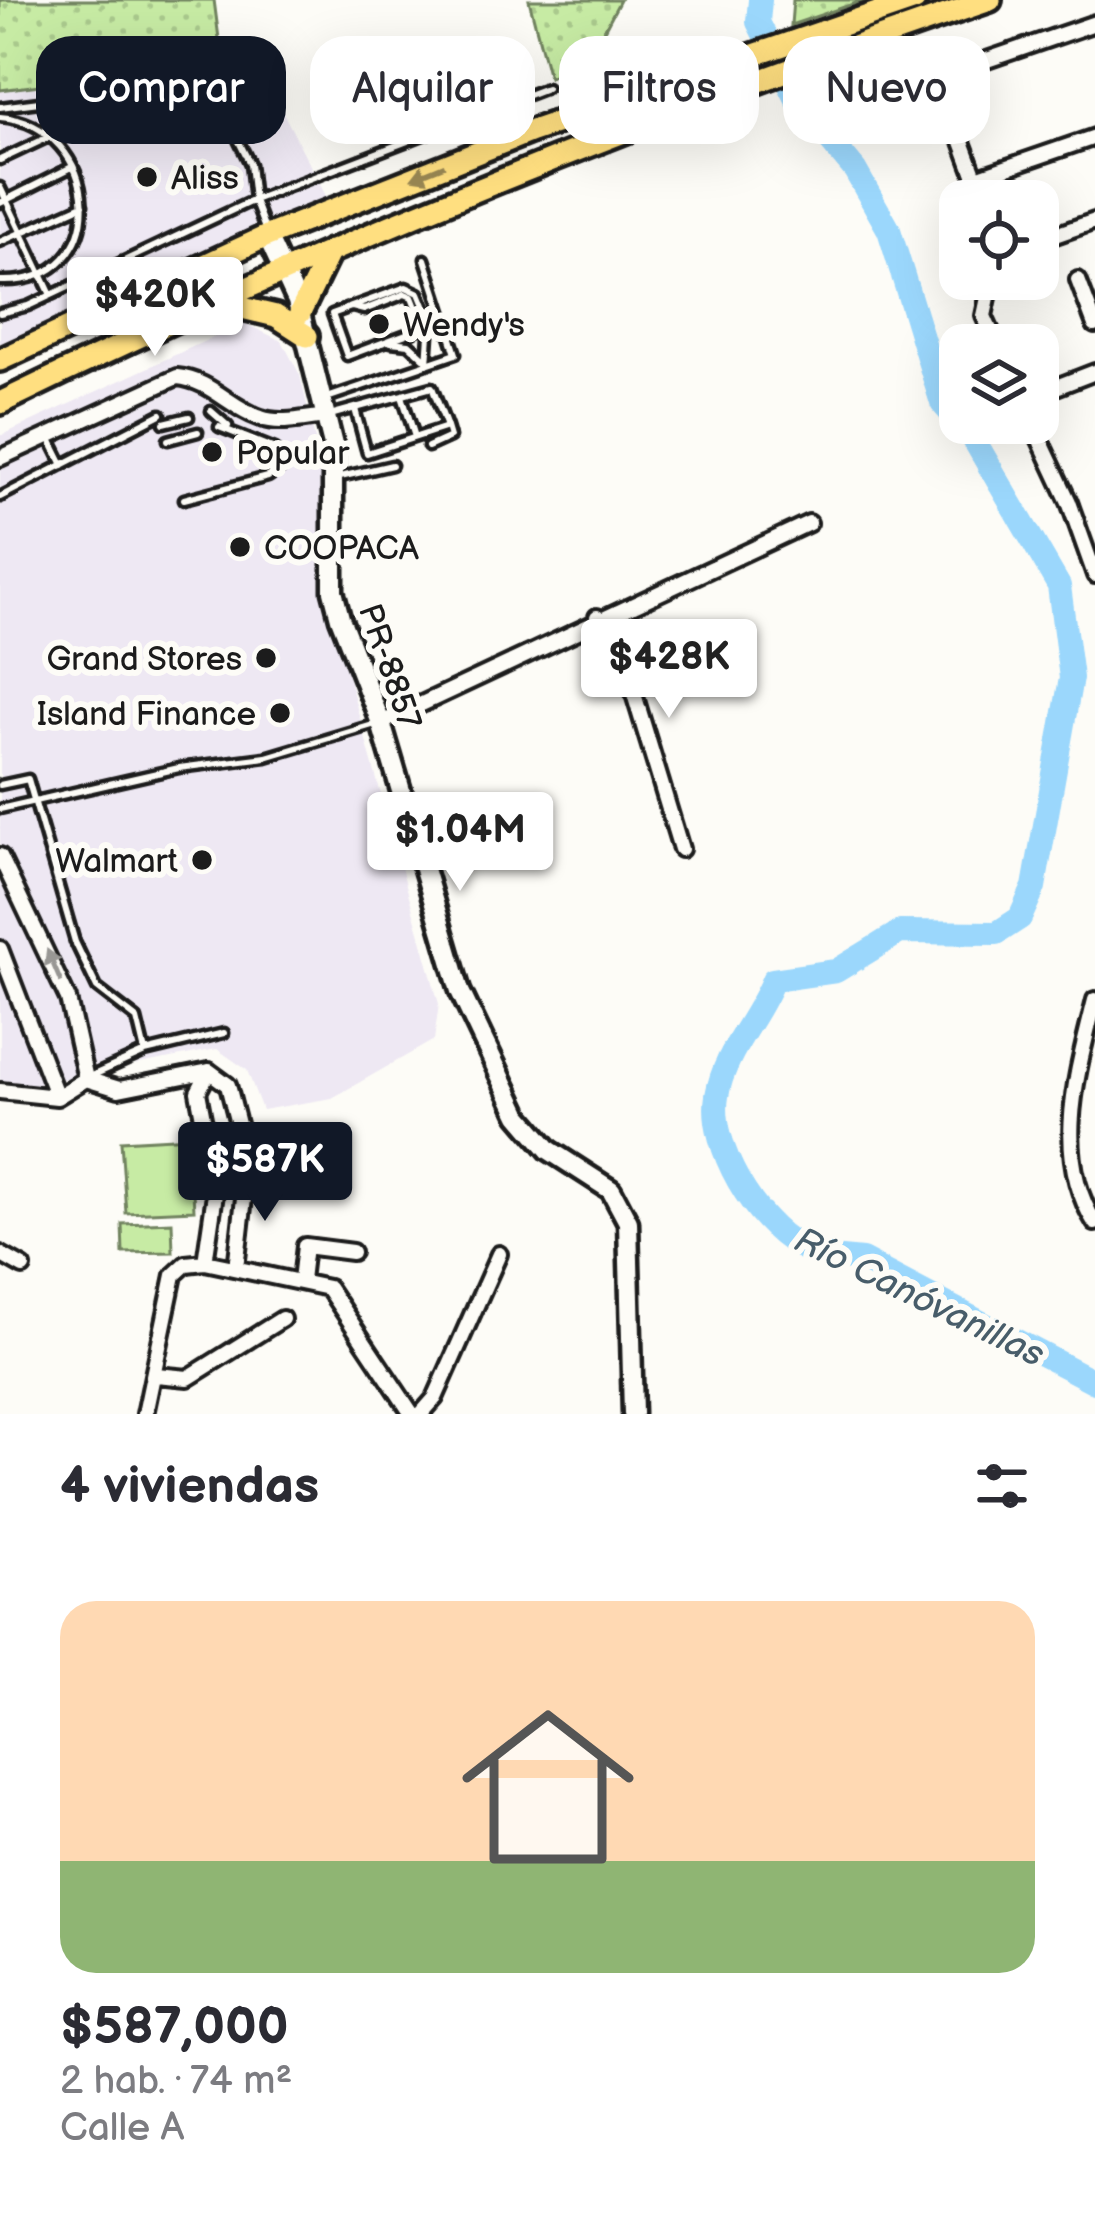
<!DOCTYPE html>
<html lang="es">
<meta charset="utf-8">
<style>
body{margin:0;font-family:"Balsamiq Sans",sans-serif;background:#f7f7f7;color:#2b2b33;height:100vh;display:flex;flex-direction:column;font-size:45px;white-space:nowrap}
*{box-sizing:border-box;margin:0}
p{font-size:39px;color:#7c7c81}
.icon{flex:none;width:66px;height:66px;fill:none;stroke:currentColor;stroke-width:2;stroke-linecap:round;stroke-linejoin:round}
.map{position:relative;height:1414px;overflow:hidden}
.drawer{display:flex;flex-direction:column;background:#fff;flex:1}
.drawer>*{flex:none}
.top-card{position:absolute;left:36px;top:36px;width:1023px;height:108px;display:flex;gap:24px}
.buttons{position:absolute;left:939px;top:180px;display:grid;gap:24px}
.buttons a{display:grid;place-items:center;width:120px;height:120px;border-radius:24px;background:#fff;box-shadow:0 12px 48px #0002;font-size:60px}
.price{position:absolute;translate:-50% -102px;padding:0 27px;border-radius:12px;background:#fff;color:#222;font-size:39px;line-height:78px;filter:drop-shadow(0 3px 6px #0008)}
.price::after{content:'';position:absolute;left:50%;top:72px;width:36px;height:27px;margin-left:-18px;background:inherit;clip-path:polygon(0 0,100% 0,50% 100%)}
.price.current{background:#111827;color:#fff}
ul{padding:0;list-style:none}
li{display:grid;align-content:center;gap:24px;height:636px;padding:0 60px}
li span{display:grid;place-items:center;height:372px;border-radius:36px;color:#555}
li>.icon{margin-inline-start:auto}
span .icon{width:216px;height:216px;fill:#fffc;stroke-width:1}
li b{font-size:51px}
h2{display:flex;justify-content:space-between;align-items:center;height:144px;padding:0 60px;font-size:51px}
.tag{padding:0 42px;border-radius:36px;background:#fff;box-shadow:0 12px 48px #0002;font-size:42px;line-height:108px}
.tag.current{background:#111827;color:#fff}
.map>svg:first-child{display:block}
.built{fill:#eee8f3}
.grass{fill:url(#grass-dots);stroke:#728460;stroke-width:3}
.garden{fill:#c7eba4;stroke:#728460;stroke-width:3}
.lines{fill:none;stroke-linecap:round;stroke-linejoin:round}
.river{stroke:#9bd7fc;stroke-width:24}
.street-tunnel{stroke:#dbdad6;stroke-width:14;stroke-dasharray:14 7;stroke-linecap:butt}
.lane-casing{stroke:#1c1c1c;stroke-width:15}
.street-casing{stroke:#1c1c1c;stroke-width:22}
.secondary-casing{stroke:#1c1c1c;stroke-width:27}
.primary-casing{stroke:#1c1c1c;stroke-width:30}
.lane{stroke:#fdfcf7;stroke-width:6}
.street{stroke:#fdfcf7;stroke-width:14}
.secondary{stroke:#fdfcf7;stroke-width:18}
.primary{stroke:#ffdf80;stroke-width:21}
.oneway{fill:#998753}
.oneway2{fill:#989794}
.poi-dot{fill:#1c1c1c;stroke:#fdfcf7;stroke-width:4.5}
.labels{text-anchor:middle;stroke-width:12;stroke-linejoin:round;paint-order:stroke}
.poi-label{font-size:33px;fill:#1c1c1c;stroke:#fdfcf7;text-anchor:start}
.street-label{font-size:33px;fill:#1c1c1c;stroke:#fdfcf7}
.water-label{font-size:36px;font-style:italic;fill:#485d6a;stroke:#fdfcf7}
</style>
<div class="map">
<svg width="1095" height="1414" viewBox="0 0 1095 1414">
<defs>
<pattern id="grass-dots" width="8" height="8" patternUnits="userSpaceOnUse" patternTransform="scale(3)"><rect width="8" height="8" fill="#c7eba4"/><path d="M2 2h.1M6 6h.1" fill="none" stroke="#aac98d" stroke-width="1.8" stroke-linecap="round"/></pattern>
</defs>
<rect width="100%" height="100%" fill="#fdfcf7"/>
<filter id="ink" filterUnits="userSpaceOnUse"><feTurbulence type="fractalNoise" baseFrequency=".00833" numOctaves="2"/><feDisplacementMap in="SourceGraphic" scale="24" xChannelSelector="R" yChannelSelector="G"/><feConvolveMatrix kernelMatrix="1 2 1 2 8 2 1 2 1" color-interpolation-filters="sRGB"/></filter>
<g filter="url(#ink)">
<path class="built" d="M256,60L328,200L0,344V90Z
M244,323L282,341L300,375L326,487L324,589L439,1004L434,1040L332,1098L262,1110L247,1070L217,1049L0,1091V436Z"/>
<path class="grass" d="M0,0H214L222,62L0,90Z
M529,0H620L601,36L600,52L549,77Z
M793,0H865L791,25Z"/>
<path class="garden" d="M190,1137L194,1210L126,1213L121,1141Z
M172,1222L173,1252L123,1253L122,1224Z"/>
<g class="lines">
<path class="river" d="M760,0L758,22L799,103L855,170L889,230L942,403L973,438L1059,586L1071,678L1034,887L1020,918L997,933L900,932L836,971L773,980C757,1020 724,1052 717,1096C709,1146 755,1222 799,1246C818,1256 840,1258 862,1260L1095,1382"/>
<path class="street-tunnel" d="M220,1150L222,1168"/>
<defs>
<path id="lane" d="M0,107L157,87L187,98L217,97L250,164L254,200L265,229
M0,117C103,125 117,285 0,281
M0,160L51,136
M0,187L51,295
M0,203L72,167
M0,242L83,205
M352,307L364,310L405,294L412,297L422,322L417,330L347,356L332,314L406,287L419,293L430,320L427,364
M0,313L28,306L254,200L546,88
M391,342L409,344L424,358
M402,396L415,437
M327,398L456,354L425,259
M211,411L228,426
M330,415L432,387L447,427L367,453L355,409
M164,423L189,417
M50,439L63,465
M168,440L198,432
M428,447L450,437L447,427
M336,478L392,465
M0,497L161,414
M184,499L268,477L280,469L275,449L219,427
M0,785L28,779L75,942L97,988L137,1019L145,1052
M0,809L179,768L266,757L376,724
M89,1077L145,1052L224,1033"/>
<path id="street" d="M938,77L984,201
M891,93L1095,23
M976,178L1095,137
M1038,241L1095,221
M992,279L984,316L997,345
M1078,280L1095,325
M1038,394L1095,372
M1032,423L1069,502L1095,575
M0,458L177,377C211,380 230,408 261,418C281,425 306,418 327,416
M597,617L628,674L681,849
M381,723L809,523
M0,856L68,999L86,1079
M0,949L57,1097
M1095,1000C1077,1074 1052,1154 1095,1223
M209,1071L228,1085L248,1163L236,1268
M86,1079L119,1089L209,1071
M0,1091L57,1097L86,1079
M0,1254L23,1267
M205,1262L216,1187L198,1092L209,1071
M301,1280L305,1246L352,1252
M156,1375L188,1378L282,1319
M145,1414L174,1275L186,1264L205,1262L328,1288L412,1414
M421,1414L435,1398L499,1254"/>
<path id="secondary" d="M267,236L297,301L333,445V591L340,618L381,723L460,991L519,1115L549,1150L611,1190L628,1222L633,1414"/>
<path id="primary" d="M217,302L276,316L307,336
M300,313L330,251
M0,360L267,236L532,131L915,0
M0,403C321,246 651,114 990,0"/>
</defs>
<use href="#lane" class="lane-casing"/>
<use href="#street" class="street-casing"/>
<use href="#secondary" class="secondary-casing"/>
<use href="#primary" class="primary-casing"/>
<use href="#lane" class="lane"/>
<use href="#street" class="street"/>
<use href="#secondary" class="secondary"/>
<use href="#primary" class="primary"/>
</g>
<defs><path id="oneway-solid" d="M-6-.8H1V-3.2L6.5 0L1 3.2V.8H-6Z" transform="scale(3)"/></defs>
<use class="oneway" href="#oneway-solid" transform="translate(428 172) rotate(158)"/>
<use class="oneway2" href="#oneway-solid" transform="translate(54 966) rotate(-113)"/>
</g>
<g class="poi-dot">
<circle cx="147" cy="177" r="12"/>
<circle cx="379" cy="324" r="12"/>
<circle cx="212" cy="452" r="12"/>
<circle cx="240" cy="547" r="12"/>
<circle cx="266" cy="658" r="12"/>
<circle cx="280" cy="713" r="12"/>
<circle cx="202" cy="860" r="12"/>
</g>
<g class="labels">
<g class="poi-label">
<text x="171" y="189">Aliss</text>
<text x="403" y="336">Wendy's</text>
<text x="236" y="464">Popular</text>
<text x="264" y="559">COOPACA</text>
<text x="242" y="670" text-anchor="end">Grand Stores</text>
<text x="256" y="725" text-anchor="end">Island Finance</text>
<text x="178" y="872" text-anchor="end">Walmart</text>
</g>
<g class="street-label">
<text transform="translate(391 666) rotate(71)" y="12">PR-8857</text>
</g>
<g class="water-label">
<text transform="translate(920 1296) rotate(26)" y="13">Río Canóvanillas</text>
</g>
</g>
</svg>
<div class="buttons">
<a><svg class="icon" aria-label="locate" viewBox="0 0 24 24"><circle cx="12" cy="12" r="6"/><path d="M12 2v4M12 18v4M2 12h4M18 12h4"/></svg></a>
<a><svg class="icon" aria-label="layers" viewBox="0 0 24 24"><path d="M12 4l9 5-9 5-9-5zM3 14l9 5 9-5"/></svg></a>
</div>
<b class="price" style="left:155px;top:359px">$420K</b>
<b class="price" style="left:669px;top:721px">$428K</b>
<b class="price" style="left:460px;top:894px">$1.04M</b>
<b class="price current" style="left:265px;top:1224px">$587K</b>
<div class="top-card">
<a class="tag current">Comprar</a>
<a class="tag">Alquilar</a>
<a class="tag">Filtros</a>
<a class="tag">Nuevo</a>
</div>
</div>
<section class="drawer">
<h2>4 viviendas<svg class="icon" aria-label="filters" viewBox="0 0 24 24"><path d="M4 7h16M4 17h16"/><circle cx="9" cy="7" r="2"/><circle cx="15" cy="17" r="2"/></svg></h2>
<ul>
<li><span style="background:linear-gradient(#ffd9b3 70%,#8fb573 0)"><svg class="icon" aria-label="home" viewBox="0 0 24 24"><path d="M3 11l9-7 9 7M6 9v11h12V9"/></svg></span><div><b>$587,000</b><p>2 hab. · 74 m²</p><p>Calle A</p></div></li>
</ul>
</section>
